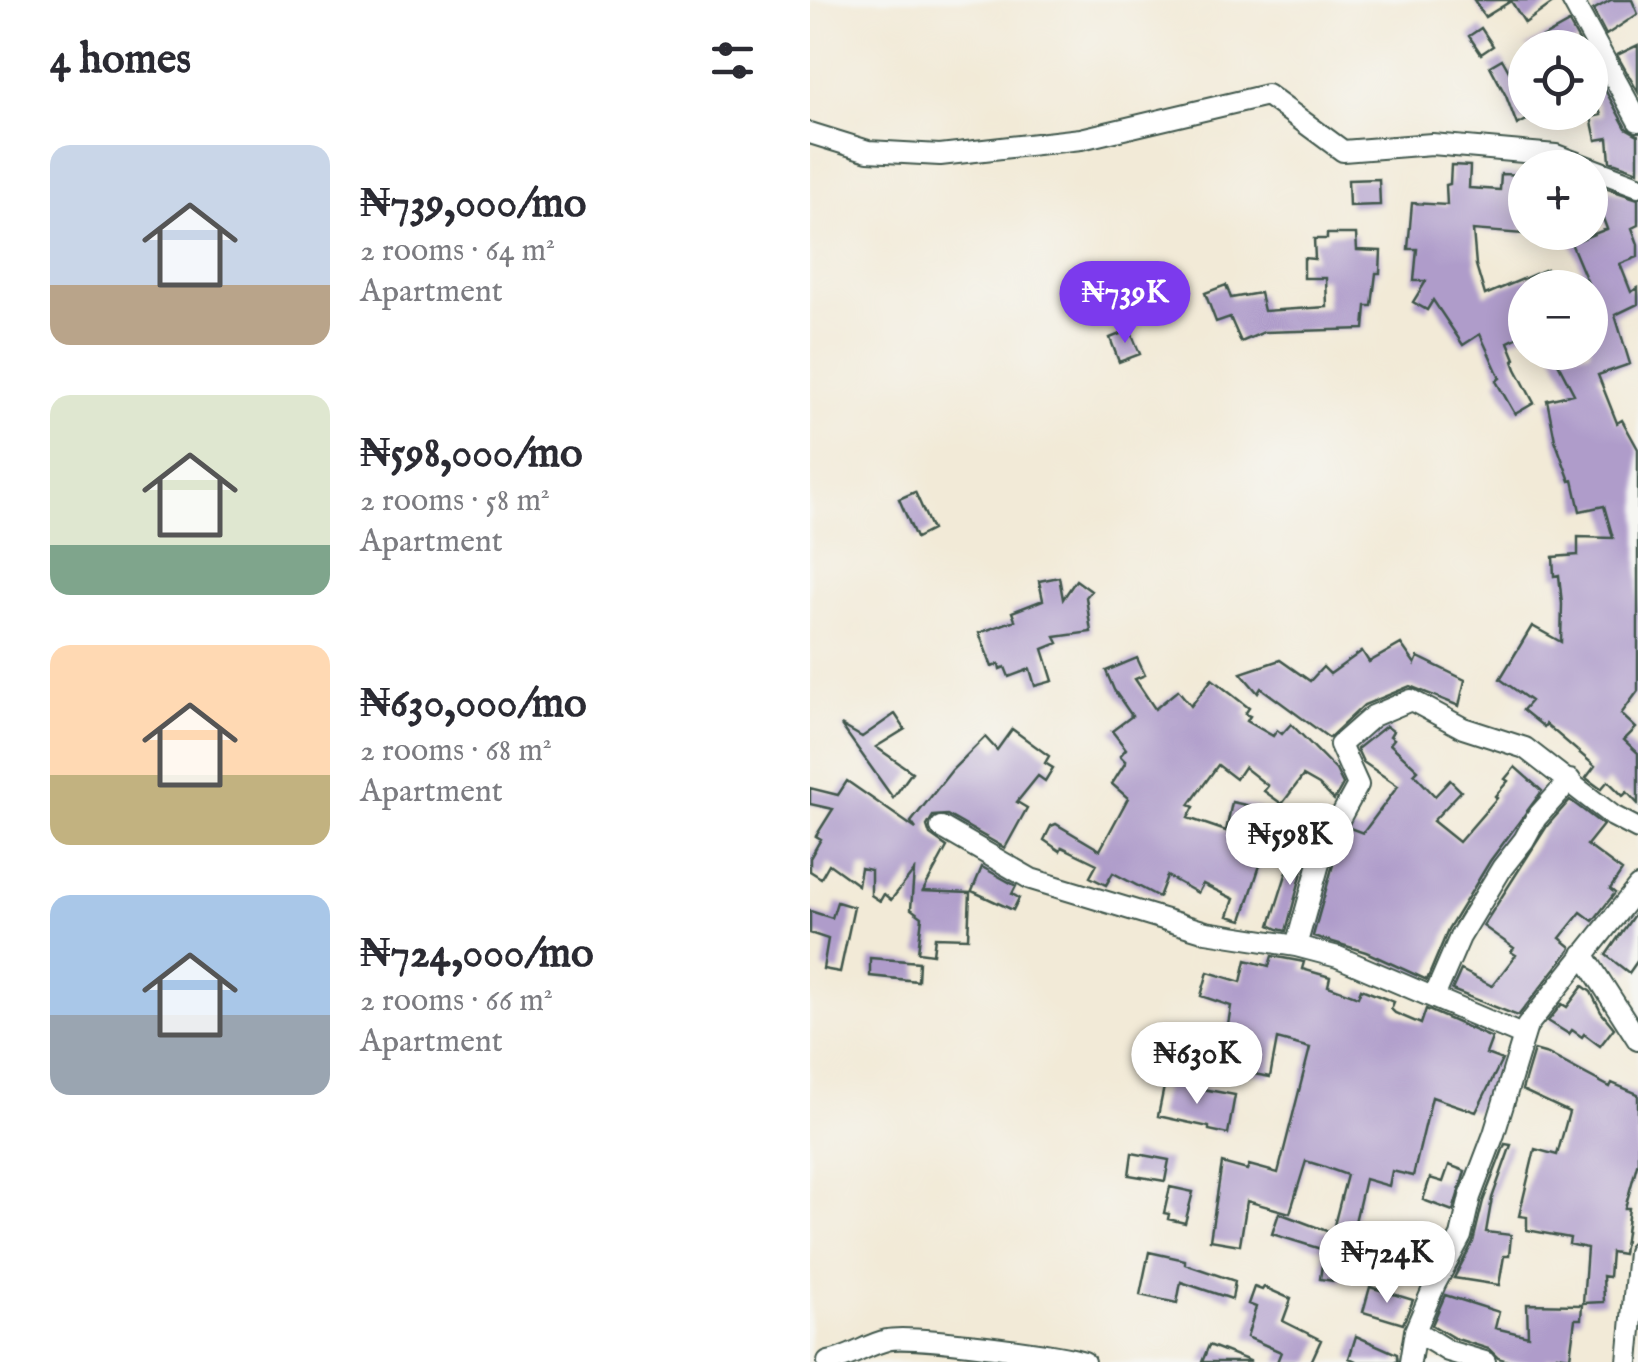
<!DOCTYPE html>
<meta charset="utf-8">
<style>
body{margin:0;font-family:"IM FELL English",serif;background:#f7f7f7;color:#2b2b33;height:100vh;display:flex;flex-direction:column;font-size:38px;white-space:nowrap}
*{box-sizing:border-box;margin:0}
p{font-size:32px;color:#7c7c81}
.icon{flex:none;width:55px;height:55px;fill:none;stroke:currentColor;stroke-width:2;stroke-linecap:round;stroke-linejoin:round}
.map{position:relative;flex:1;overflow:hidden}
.sheet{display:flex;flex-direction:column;background:#fff;width:810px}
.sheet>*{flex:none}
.controls{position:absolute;left:698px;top:30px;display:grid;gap:20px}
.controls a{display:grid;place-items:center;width:100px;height:100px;border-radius:50%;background:#fff;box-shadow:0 5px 25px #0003;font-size:50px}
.price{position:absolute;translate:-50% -85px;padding:0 22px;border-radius:35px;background:#fff;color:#222;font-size:32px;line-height:65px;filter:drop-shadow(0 2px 5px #0008)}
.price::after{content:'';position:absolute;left:50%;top:60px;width:30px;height:22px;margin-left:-15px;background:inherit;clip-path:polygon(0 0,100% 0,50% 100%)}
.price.active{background:#7c3aed;color:#fff}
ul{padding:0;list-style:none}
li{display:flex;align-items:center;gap:30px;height:250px;padding:0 50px}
li span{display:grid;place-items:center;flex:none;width:280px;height:200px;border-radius:20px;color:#555}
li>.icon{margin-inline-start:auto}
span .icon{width:120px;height:120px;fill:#fffc;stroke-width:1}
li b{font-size:42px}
h2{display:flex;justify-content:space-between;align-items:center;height:120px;padding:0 50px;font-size:42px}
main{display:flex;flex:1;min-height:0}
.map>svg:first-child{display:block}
.building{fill:#af9cca}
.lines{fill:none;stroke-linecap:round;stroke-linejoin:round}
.minor-casing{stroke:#3f574c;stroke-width:24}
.minor{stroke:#fff;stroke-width:20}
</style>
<main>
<section class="sheet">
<h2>4 homes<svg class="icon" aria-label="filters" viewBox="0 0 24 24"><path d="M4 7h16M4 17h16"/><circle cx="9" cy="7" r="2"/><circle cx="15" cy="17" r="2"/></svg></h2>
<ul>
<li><span style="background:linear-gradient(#c9d6e8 70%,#b9a48a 0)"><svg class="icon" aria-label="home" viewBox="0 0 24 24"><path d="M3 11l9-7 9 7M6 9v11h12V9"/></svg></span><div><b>₦739,000/mo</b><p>2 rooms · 64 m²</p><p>Apartment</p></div></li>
<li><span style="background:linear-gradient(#dfe7d0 75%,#7fa58c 0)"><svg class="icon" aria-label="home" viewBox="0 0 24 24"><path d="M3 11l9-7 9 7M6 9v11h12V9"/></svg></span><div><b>₦598,000/mo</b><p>2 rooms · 58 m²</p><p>Apartment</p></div></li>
<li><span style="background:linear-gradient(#ffd9b3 65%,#c2b280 0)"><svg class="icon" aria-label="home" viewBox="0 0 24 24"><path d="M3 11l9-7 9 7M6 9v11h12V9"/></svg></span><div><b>₦630,000/mo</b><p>2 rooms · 68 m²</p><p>Apartment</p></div></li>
<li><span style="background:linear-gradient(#a9c7e8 60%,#9aa5b1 0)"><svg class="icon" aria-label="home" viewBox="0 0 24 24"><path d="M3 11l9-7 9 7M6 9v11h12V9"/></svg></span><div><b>₦724,000/mo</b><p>2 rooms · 66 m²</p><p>Apartment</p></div></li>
</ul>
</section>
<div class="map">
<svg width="828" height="1362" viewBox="0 0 828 1362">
<rect width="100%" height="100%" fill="#f6f6f2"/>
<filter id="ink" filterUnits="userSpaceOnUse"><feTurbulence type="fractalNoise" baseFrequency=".01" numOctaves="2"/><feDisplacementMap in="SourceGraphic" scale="20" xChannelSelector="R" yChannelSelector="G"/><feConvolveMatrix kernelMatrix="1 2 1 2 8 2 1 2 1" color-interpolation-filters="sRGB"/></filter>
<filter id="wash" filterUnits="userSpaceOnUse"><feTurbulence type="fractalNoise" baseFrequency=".0048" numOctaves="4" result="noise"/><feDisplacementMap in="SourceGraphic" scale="40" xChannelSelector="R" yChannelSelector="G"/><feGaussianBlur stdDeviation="2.25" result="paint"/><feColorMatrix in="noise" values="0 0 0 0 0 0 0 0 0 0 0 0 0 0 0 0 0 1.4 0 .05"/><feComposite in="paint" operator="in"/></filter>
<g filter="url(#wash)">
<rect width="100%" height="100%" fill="#f2ead7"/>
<g id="blocks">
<path class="building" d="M664,0H747L715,23L701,1L675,17Z
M801,0H822L828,14L796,35L783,10Z
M759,23L769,41L756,48H714Z
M671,28L683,46L671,54L659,36Z
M828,45V92L807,55Z
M692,59L700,73L715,65V112L724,116L707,125L696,96L680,66Z
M782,66L816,128L828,135V171L800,161L798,138L786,140L781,117L791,115L780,83Z
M641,165L660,166L659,188L690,190L691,174L715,175L713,234L663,230L666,265L675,295L737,269L745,288H715V334L698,342L705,359L703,361L706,369L724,403L705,414L686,381L690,378L670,334L653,345L623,300L617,310L603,302L616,281H604L607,249H598L602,203L637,205L636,185L640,184Z
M569,179L570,205L539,206L538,180Z
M780,183L828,199V225L822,228L828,244V257L810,264L821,292L828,288V304L805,315L820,364L788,375L807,423L812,420L828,449V691L811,714L826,728L814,740L828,753V804L817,792L813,796L798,781L791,789L776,778L785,766L736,724L734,727L713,710L721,701L690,679L722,626L751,642L752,604L749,575L744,576L743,557L768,555V537L803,538L794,506L770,511L763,480L760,481L745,440L737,400L764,394L742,352H780V288L761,243L797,229Z
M517,234H546L547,250L571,251L570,273H566L562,306H556L554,329L454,332L431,342L420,317L406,322L395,293L416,285L421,298L450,293L454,311L517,307L516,278H494V258L505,259L504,239H517Z
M320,330L330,354L309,362L300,338Z
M105,492L122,530L106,538L89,499Z
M249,577L253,599L266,580L281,591L276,597L281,632L245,637L248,643L233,649L243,681L225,686L220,669L199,677L195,667L190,669L189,664L182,667L169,633L205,620L202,612L233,600L229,581Z
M591,644L605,664L608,657L655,680L649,706L600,686L554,705L519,738L451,688L448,693L431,673L470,660L500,681L513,667L520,674L552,651L559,662Z
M327,658L335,675L325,679L345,709L368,690L381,706L402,679L439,708L435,714L440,716L437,721L463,736L467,730L472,734L481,724L526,770L533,784L524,800L509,785L493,776L472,804L454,791L458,786L434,767L426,779L408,765L379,805L384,807L378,818L416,831L422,802L450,808L445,829L460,835L432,920L418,916L424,899L393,884L388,893L357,876L349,897L303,873L296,885L280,877L287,864L252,847L250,851L234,840L241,826L246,824L290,850L318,798L302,784L316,762L310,756L316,749L302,731L322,716L304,690L296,671Z
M85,714L95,729L66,747L102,772L83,798L31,725L52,737Z
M576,726L583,731L580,736L584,739L580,744L608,770L604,774L625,796L640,780L651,791L623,821L649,842L687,798L685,796L698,781L695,779L705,767L732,791L680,861L638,930L617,980L556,952L503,936L526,854L540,828L553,833L588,786L553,762L547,749Z
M202,729L239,756L235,763L243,768L235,781L228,776L207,802L217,808L195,848L137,815L123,816L117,826L120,835L137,847L113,891L160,893L158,938L125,937L123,954L108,952L112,917L101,909L104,871L81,900L74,894L70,901L61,895V870L51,868L48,885L19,864L11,878L0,871V858L11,839L6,836L23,809L0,804V788L28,795L37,781L106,829L101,822L142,770L175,737L187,750Z
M760,800L793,825L777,845L812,871L800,889L805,893L783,921L771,912L750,938L761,947L760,950L708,1016L642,990L651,970L682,986L706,955L701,952L704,948L673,926L737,826Z
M486,843L499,846L476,931L468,929L460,925Z
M172,867L206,886L202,894L209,898L203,910L162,891Z
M27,902L44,907L30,972L13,969L18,939L0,933V911L22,918Z
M828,909V960L819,973L796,955Z
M462,956L494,962L492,969L520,977L518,986L548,997L551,989L584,1002L581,1009L585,1013L611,1024L616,1009L682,1038L676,1054L692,1060L666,1112L622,1097L603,1176L582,1171L579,1186L555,1179L531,1282L510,1279L514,1250L462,1234L469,1213L522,1233L537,1175L512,1166L496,1161L480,1213L437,1201L430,1245L400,1240L412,1163L437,1170L439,1165L468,1173L500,1048L467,1039L460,1077L433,1072L439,1035L417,1031L421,1006L391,996L398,972L431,982L436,960L459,966Z
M60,958L109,962L108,981L60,976Z
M773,986L781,992L791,1012L804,1028L790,1046L774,1034L772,1037L762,1030L759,1034L738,1021L752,1004L757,1007Z
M724,1050L738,1054L800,1087L802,1083L828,1094V1161L815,1208H819L816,1232L813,1254L801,1252L799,1277L793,1276L794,1302L773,1303L777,1248L759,1244L760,1238L717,1230V1217L709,1216L725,1149L747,1155L759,1112L712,1090Z
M355,1082L425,1095L418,1134L399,1130V1127L348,1116Z
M695,1144L701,1145L682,1198L676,1232L701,1235L699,1256H694L689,1285L644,1278L663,1242L673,1201Z
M322,1153L359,1160L355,1181L319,1175Z
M639,1165L655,1171L643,1211L613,1200L620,1178L633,1182Z
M360,1187L383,1192L375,1223L358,1219L359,1214L354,1213Z
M339,1252L375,1260V1264L425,1281L422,1299L371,1282L367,1303L330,1295Z
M444,1287L452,1290L454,1287L481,1299L473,1321L511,1340L501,1362H467L471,1352L437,1337L446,1307L438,1304Z
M560,1287L603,1300L593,1324L553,1312Z
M635,1295L689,1312L685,1328L718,1336L717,1304L772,1305L771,1319H765L760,1357L747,1355V1360L738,1358L737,1362H701L688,1358L679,1349L644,1338L622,1325Z
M546,1336L587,1354V1362H548L539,1358Z
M399,1345L440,1361V1362H392Z"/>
</g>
</g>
<g filter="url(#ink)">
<use href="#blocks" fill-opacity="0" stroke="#3f574c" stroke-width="2.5"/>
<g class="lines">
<defs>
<path id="minor" d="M762,0L828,121
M0,133L58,151L130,155L271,139L457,95L533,151L622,144L746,155L828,186
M131,827L221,879L396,932L486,946L528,957L714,1036
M486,946L513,849L548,785L530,745L563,716L601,700L653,728L715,748L803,816L828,829
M773,954L828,1040
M624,997L650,937L692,868L714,840L726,818L760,780
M605,1331L638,1351L675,1362
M18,1362C40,1358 56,1345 77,1340C98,1334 249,1354 274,1362
M600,1362L605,1331L625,1284L651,1236L660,1197L684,1134L717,1026L828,887
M818,1362L828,1252"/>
</defs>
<use href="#minor" class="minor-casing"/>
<use href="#minor" class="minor"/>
</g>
</g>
</svg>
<div class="controls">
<a><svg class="icon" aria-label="locate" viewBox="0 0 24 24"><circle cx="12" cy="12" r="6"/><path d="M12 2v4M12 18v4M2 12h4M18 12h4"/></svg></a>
<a>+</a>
<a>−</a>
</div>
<b class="price active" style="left:315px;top:346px">₦739K</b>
<b class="price" style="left:480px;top:888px">₦598K</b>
<b class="price" style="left:387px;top:1107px">₦630K</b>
<b class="price" style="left:577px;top:1306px">₦724K</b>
</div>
</main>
